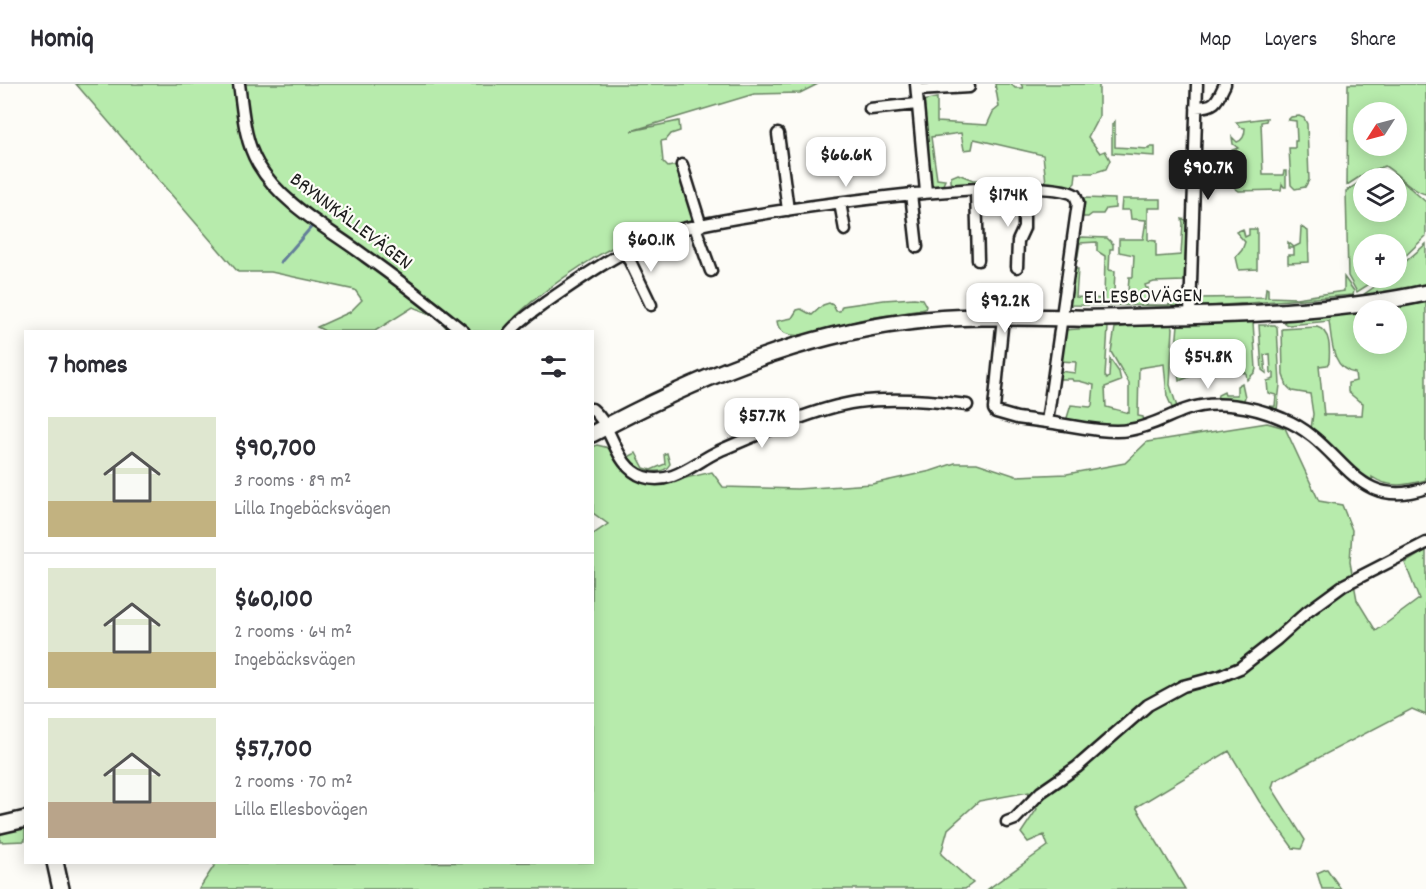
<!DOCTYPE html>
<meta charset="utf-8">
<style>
body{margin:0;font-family:Dekko,sans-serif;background:#f2f2f3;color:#2b2b33;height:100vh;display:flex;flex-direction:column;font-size:22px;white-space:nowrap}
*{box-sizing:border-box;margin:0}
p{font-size:20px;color:#7c7c81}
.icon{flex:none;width:33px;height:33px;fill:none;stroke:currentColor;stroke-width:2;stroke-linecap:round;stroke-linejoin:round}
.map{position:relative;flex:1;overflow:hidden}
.drawer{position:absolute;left:24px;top:246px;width:570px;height:534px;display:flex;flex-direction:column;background:#fff;border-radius:0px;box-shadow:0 3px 15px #0003}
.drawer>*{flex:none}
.needle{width:39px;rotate:234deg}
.buttons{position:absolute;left:1353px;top:18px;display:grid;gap:12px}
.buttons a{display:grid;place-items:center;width:54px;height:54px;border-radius:50%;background:#fff;box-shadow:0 3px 15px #0003;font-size:30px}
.price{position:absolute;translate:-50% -51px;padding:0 14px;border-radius:12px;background:#fff;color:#222;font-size:20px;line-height:39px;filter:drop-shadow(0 2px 3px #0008)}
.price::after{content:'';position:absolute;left:50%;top:36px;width:18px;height:14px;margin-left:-9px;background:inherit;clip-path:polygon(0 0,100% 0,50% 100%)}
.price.selected{background:#1c1c1c;color:#fff}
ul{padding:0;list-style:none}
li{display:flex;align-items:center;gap:18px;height:150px;padding:0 24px}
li+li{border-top:2px solid #e1e1e2}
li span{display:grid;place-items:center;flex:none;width:168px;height:120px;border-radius:0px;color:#555}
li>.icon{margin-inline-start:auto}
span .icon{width:72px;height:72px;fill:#fffc;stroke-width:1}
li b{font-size:26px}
h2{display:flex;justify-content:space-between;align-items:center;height:72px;padding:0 24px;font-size:26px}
header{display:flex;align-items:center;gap:36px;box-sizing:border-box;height:84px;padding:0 30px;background:#fff;border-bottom:2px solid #e1e1e2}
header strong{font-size:28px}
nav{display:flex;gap:33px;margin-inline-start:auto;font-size:21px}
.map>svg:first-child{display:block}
.green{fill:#b7ebac;stroke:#6a8464;stroke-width:1.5;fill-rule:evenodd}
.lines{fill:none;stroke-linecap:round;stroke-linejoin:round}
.stream{stroke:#637e99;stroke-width:3}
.street-casing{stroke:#1c1c1c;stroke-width:15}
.secondary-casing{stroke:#1c1c1c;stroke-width:20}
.street{stroke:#fdfcf7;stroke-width:10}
.secondary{stroke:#fdfcf7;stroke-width:15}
.labels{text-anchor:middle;stroke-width:4.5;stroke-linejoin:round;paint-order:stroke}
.street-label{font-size:21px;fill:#1c1c1c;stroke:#fdfcf7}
</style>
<header>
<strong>Homiq</strong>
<nav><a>Map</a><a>Layers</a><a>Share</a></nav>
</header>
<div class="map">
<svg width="1426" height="805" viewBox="0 0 1426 805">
<rect width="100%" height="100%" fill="#fdfcf7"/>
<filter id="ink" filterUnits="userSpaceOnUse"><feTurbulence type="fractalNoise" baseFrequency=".0167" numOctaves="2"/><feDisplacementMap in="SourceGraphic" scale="12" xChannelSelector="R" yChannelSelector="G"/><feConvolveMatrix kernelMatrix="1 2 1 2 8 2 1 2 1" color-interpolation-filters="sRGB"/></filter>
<g filter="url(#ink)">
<path class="green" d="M76,0H818L800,9L754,10L631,47L679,37L680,47L671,50L666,56L661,57L663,78L668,83L677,81L695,138L652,152L649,147C607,162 552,199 519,229C513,234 509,241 505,248L449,247L437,233L413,223L375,247H325L317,243L350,228L362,216L355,206L271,188H238Z
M995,0H1011L1015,4H1023L1021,0H1099V32L1088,53L1100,69L1105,67L1110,76L1106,85L1093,89H1076L1075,99L1071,103L1030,101L1029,99H1046L1043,71L974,55L972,65L964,66L961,49L931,53L937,95L945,96L942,103H935L930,98L921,17L937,14V38L987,41L993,28L999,23Z
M1348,0H1426V110C1413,108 1397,89 1385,82L1367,88L1347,101ZM1364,28H1396V62H1364Z
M1299,32L1304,34L1307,40L1309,96L1305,103L1295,105L1291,101L1289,64H1295V57H1297L1296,37L1288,36L1291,33Z
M1267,34L1266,37L1261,38L1263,91H1283L1284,87H1286V103H1284L1282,100L1281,106L1239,107L1235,104L1234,92H1231L1236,81L1231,78L1232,66L1238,64L1233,60L1232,53L1237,58C1244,56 1245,50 1245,44L1240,43L1236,38Z
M1115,37V63L1149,65V63H1155V72L1112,69V40Z
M1384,87L1395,91L1426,118V152L1397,180L1396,160H1364V194H1379L1357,208L1348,192L1346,107L1363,96L1364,128H1396V94H1367L1379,88Z
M958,90L973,96H984L986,101L957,102L951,98V93Z
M1083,114L1115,115V124L1106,125L1103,130H1092L1088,133H1082Z
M1122,115H1161V124H1148V156L1156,157V173L1181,171L1183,139L1182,135L1187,136L1184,197L1154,198L1145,201L1146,204H1148L1149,212L1146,215V221H1168L1184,214L1186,222L1070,221L1069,218L1075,185H1078L1076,213L1104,215L1105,172L1097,167V158L1080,159L1077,177L1075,179L1078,156L1082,153L1107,154L1113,160V165H1110L1109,186L1115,187L1114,208H1128L1129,193H1133V190L1134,171L1119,168V155H1143L1146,136L1131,135L1130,126H1121Z
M1301,143L1308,147L1309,178L1288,179V171H1294V164H1288V158L1294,163L1300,160Z
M1243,145L1245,153L1249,151V145H1257V185L1239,186L1236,173L1242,166L1245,158L1236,148Z
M1426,160V203L1361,216L1318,219L1360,213L1387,194H1396L1397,185Z
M1344,193L1354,207L1353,211L1199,223L1195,218V207L1197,206L1198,214L1265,213L1266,204L1268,205V213L1296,214L1344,207Z
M914,214L922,215L926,222L925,225C903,230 881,231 860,236C843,240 780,268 777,237L792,234L797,226L801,225L812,231L823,221L829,219L833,221L836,227H840L842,222L884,216Z
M1426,218V396C1407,401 1390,405 1372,393V402L1334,367L1255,323L1275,322L1276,311L1268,309L1267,297L1274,295V289H1271L1270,270L1264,271L1266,289L1262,286L1259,241H1275L1277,243L1280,301L1277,326L1311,345L1313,330L1310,310L1292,307L1287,302L1283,291L1282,245L1317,243C1331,247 1330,266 1329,278L1327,281L1319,282L1324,331H1362L1363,319L1359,317L1348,308V299L1356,297L1355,289C1331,285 1332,256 1329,237L1289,241L1285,240L1284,236L1363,229L1364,260H1396V226H1379Z
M1253,238L1256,285L1255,288L1247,296L1246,289L1210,285L1179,297L1176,265L1178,240Z
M1171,239L1173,244L1170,301L1178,326L1174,328L1167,312L1164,280L1139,284L1138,332L1143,333L1145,341L1110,343L1066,337L1071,321L1090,323L1092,322L1094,301L1079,297H1073L1072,295H1057L1059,287L1075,289L1076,278L1060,277L1063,246L1108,243L1105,292L1107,295L1109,293L1110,275L1119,288L1121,297L1105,303L1106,323L1129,329V299L1111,268L1115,244L1144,240Z
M1242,299L1245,313L1242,321L1217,315L1218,311L1224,308L1225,311H1237V302Z
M1267,339L1285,344L1319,417L1342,421L1352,446L1350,478L1357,516L1376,547L1419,515L1405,479L1426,466V631L1412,625L1274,697L1272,704L1305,756L1301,765L1293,764L1259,717L1229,667L1136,723L1185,805H988L1048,762L1044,751L1028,758L1021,749L1037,725L1029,708L979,717L948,745L941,770L973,799L965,805H199L216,779L592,778V451L608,440L593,429V363L597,361L609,364L623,384L668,398L712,388L723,403L797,405L872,400L931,387L955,379H977L1016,392L1067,390L1125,379L1147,358Z
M636,369L644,384L651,386L665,380L664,370L667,369L670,380C665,389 654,388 646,386L645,389L634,383L628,373Z
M25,741V757L0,758V747Z
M1326,785H1327L1341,805H1322L1317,789Z"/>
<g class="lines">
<path class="stream" d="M281,178L314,140"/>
<defs>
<path id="street" d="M239,0C243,27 244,56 258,80C282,121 329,145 365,172C399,196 432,222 464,248
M916,0L926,108
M917,6L969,3
M1196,23C1216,23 1217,17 1225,0
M870,25L917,20
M778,50L788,126
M682,81L701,142
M976,105L978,176
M911,110L917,163
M840,119L845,146
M695,143L711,187
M626,169L651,221
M1017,183L1018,157L1024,144V105
M1190,232L1197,0
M1003,233L994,325L996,328L1017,334L1047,338
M510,248C520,236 533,228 545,219C581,194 618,168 658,152C708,132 1038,86 1075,111L1078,119L1047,338C1069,341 1107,350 1129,346C1149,343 1166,333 1185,326C1216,315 1253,322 1283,335C1344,359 1352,429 1426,404
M592,325C614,343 614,383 644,393C672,402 695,378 719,367C758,350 816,324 857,318C894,313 930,316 967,321
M1007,738L1015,735L1041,708L1077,683L1148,621L1183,602L1221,592L1240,584L1277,555L1307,528L1344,501L1426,459"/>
<path id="secondary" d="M592,350C691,297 795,252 907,238C962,231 1019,233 1074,234C1107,235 1141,233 1174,232C1258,230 1343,227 1426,209
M0,741L26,735
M55,778L61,805"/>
</defs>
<use href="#street" class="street-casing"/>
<use href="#secondary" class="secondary-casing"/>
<use href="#street" class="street"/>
<use href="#secondary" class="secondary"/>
</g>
</g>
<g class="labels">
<g class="street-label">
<text transform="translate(352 136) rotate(37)" y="7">BRYNNKÄLLEVÄGEN</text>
<text transform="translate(1143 211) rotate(-1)" y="7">ELLESBOVÄGEN</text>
</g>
</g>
</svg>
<div class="buttons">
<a><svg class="needle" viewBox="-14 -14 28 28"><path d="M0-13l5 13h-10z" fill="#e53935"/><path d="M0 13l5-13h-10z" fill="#7c7c81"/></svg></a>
<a><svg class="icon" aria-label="layers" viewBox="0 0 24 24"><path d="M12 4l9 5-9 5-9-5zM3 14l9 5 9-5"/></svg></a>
<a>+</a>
<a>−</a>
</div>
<b class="price" style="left:846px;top:104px">$66.6K</b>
<b class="price selected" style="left:1208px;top:117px">$90.7K</b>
<b class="price" style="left:1008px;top:144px">$174K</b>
<b class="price" style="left:651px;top:189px">$60.1K</b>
<b class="price" style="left:1005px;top:250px">$92.2K</b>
<b class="price" style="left:1208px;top:306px">$54.8K</b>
<b class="price" style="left:762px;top:365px">$57.7K</b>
<section class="drawer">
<h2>7 homes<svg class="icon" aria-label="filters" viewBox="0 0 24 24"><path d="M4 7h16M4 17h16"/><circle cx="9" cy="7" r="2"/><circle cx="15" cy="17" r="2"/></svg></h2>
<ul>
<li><span style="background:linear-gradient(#dfe7d0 70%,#c2b280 0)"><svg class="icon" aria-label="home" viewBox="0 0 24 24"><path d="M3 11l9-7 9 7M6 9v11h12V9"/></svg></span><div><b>$90,700</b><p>3 rooms · 89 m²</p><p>Lilla Ingebäcksvägen</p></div></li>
<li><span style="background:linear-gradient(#dfe7d0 70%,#c2b280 0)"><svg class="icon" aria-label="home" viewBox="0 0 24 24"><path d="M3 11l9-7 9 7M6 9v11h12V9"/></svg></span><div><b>$60,100</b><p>2 rooms · 64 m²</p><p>Ingebäcksvägen</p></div></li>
<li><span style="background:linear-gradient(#dfe7d0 70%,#b9a48a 0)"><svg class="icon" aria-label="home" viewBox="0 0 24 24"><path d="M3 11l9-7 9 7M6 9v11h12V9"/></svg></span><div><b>$57,700</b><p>2 rooms · 70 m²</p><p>Lilla Ellesbovägen</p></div></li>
</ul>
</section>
</div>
